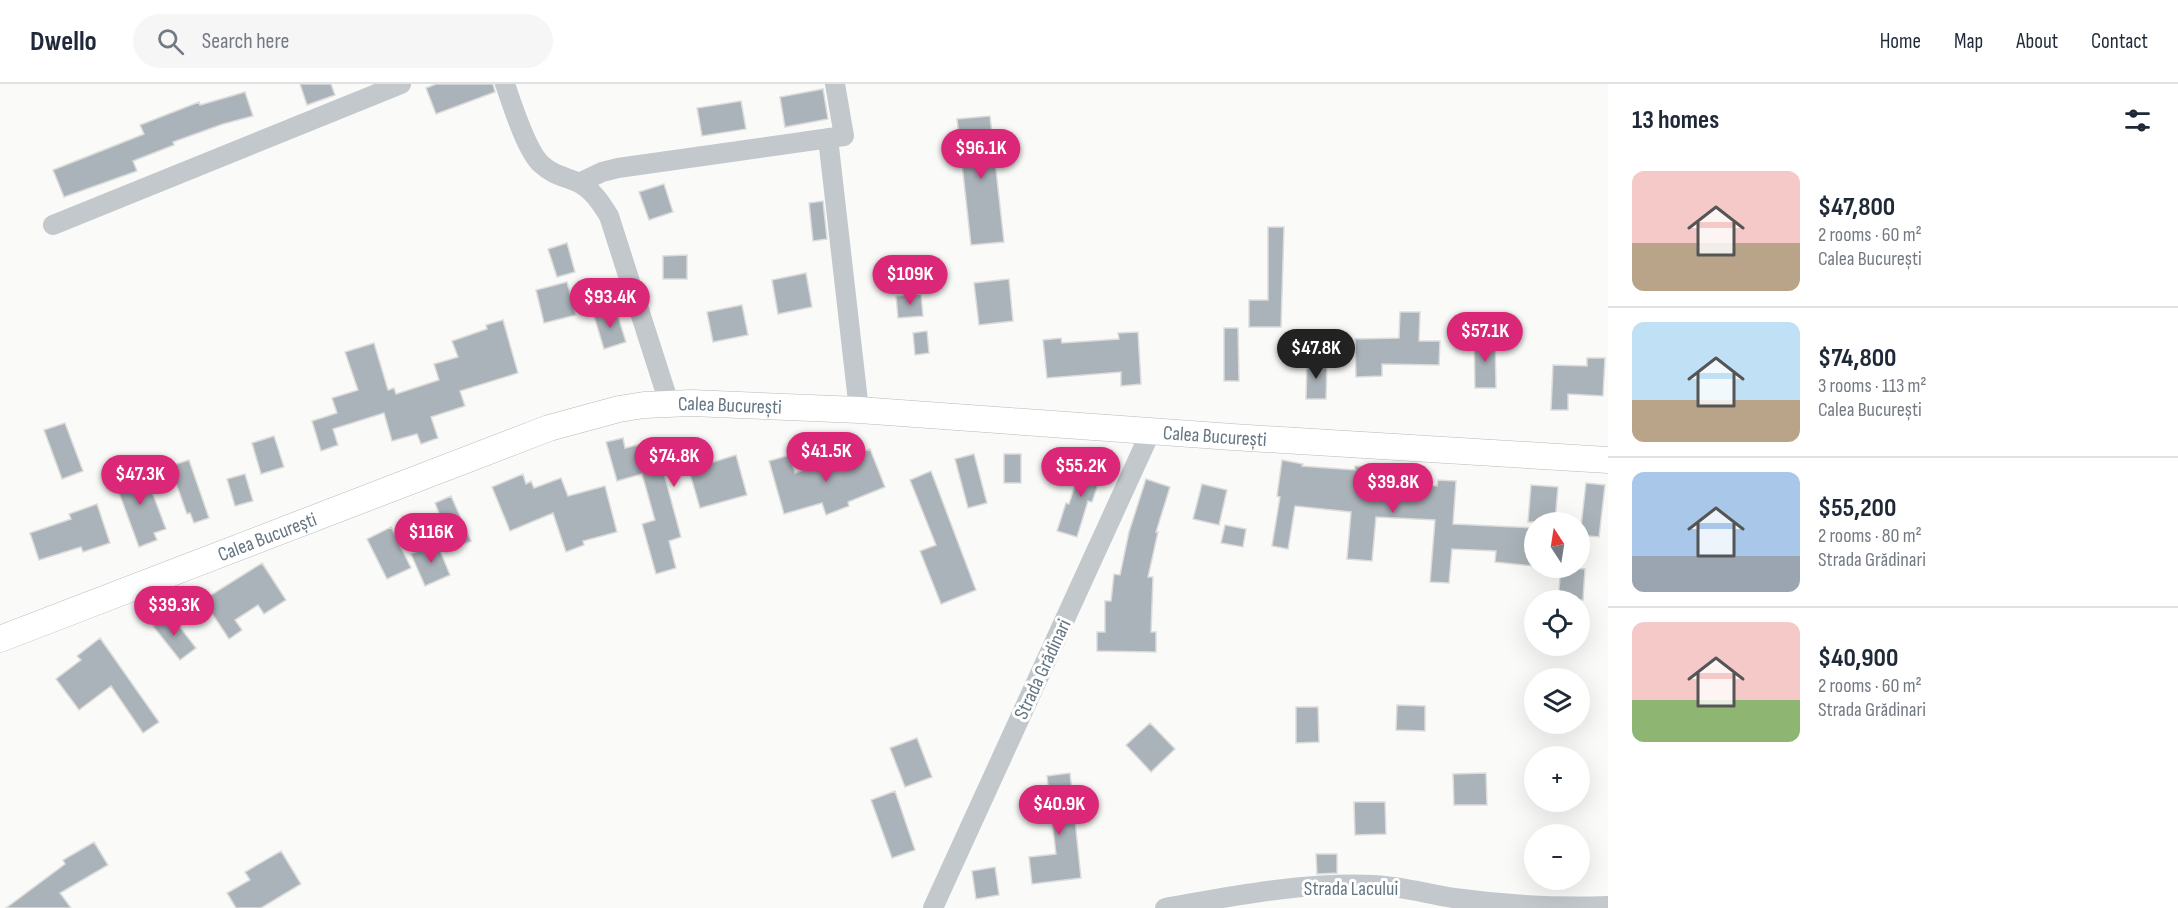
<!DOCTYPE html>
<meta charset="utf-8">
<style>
body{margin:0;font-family:"Sofia Sans Condensed",sans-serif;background:#f6f6f7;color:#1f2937;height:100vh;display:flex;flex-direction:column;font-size:22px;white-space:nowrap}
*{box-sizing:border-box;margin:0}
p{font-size:20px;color:#747a83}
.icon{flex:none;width:33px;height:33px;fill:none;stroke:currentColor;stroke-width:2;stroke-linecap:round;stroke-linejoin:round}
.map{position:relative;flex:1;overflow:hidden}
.sheet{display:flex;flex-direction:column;background:#fff;width:570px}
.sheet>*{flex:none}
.needle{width:39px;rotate:348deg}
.controls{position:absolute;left:1524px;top:428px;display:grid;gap:12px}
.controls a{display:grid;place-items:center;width:66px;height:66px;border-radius:50%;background:#fff;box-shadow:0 6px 24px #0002;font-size:30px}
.price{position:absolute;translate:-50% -51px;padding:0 14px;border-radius:21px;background:#db2777;color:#fff;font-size:20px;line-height:39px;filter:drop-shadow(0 2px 3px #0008)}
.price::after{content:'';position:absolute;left:50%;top:36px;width:18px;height:14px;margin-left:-9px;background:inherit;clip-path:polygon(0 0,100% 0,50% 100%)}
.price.on{background:#222;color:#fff}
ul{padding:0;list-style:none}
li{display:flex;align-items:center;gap:18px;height:150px;padding:0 24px}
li+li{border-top:2px solid #e0e1e3}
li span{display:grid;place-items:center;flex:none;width:168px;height:120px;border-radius:12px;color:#555}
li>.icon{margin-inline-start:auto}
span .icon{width:72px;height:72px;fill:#fffc;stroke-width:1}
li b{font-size:26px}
h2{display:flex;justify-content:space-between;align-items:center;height:72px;padding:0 24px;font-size:26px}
header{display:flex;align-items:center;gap:36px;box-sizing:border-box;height:84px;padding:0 30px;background:#fff;border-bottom:2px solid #e0e1e3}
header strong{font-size:28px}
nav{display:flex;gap:33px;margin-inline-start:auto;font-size:21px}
.search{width:420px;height:54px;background:#f6f6f7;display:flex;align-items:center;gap:15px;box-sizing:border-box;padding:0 21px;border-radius:33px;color:#747a83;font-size:22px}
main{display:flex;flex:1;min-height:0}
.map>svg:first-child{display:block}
.building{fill:#aab3b9;stroke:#dcdcda;stroke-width:1.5}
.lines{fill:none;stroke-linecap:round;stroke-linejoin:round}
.major-casing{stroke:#b5babe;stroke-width:27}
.minor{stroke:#c3c8cc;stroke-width:20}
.major{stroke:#fff;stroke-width:26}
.labels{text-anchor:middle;stroke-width:6;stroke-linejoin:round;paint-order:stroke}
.street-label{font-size:20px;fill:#657683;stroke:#fff}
</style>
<header>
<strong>Dwello</strong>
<div class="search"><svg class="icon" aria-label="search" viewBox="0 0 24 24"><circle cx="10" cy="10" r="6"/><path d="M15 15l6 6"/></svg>Search here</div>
<nav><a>Home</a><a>Map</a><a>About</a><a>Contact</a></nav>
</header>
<main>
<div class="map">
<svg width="1608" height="824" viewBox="0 0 1608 824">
<rect width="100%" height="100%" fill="#fafaf8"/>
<path class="building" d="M300,0H331L335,11L307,21Z
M436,0H493L495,8L436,30L426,4Z
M823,5L828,35L785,43L780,13Z
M245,8L253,32L223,40L173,58L174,61L133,77L137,87L64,113L53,86L144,50L140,41L199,18L200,21Z
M741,17L746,45L702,52L697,24Z
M990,32L1004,158L971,161L957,35Z
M664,100L673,128L649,136L639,108Z
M823,117L827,155L813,157L809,119Z
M1268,143H1284L1281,243H1249V216H1268Z
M567,159L575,188L557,193L548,165Z
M687,171V195H663V172Z
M806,189L812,223L778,230L772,196Z
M1009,195L1013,237L979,241L974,199Z
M567,198L576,231L544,239L536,206Z
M921,210L923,232L898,234L896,212Z
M742,221L748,251L713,258L707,228Z
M616,226L626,258L604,265L594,232Z
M1400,228H1420L1419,257H1440L1439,281L1382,280V292L1356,293L1355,255L1399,254Z
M503,236L518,289L460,307L465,322L431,333L438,354L421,360L417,350L392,357L384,329L333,345L338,361L321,367L312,337L337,329L332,314L358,306L345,268L374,259L388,306L394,304L396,310L439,296L434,280L458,273L452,257L487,245L486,241Z
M1224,244H1238L1239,297H1224Z
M927,247L929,269L915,271L913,249Z
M1138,248L1141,300L1121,302V288L1047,294L1043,256L1061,254L1062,259L1119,255L1118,249Z
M1474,254H1495L1496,304H1475Z
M1587,274H1605L1603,312L1568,310V326H1551L1553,281L1587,282Z
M1307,278H1327L1326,315H1306Z
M65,339L83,387L62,395L44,346Z
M274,352L284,383L261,390L252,359Z
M623,354L625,364L653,357L658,373L684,366L683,364L701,359L707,380L736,371L747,411L700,424L688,383L664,390L681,453L669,457L676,484L656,490L642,440L655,436L642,390L617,397L606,358Z
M870,365L885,403L848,418L849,422L826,431L822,419L784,430L769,377L790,371L795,389L832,376L833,380Z
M974,370L987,419L968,424L955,375Z
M1004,370H1021V399H1004Z
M189,376L209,434L194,439L190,429L187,430L170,382Z
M1083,376L1104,382L1092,418L1088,417L1077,453L1057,447L1066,419L1069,420Z
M1282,376L1303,380L1302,382L1355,386V382L1380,384L1379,399L1437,402L1438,396L1456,397L1453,440L1534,444V482L1495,478L1496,467L1452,465L1449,499L1430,498L1435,436L1376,433L1372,477L1347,475L1351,428L1295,422L1288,465L1272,462L1280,413L1277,412Z
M143,384L166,445L154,449L157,456L139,463L114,395Z
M931,387L976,506L941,520L920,467L936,461L910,396Z
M245,390L253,417L235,422L227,395Z
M523,390L526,400L531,397L534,404L561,394L568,412L605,402L617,448L583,457L584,461L566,468L553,429L510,447L492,403Z
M1146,395L1170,403L1156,448H1158L1148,493H1153L1151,548H1156V568L1097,567V548H1105V517H1111L1114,490L1120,491L1129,448Z
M1586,399L1605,401L1599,453L1580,451Z
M1202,400L1227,406L1219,441L1193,435Z
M1531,401L1558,403L1555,438H1528Z
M451,412L471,457L446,468L430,432L439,429L435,419Z
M97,420L110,459L83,468L81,463L39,476L30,449L71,435L69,430Z
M1225,441L1246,445L1243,463L1221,459Z
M391,443L411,484L387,495L367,455Z
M437,459L450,491L425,502L411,470Z
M262,479L286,516L264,530L258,521L235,536L242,546L229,555L203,516Z
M1561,483L1585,485L1583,516H1558Z
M169,529L196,564L180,576L153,542Z
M100,554L159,638L143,649L111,602L79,626L56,595L81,576L77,572Z
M1397,621L1425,622V647L1396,646Z
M1296,623H1318L1319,658L1296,659Z
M1150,639L1175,665L1151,688L1126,661Z
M917,654L932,693L905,703L890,664Z
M1070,689L1081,794L1032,800L1029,773L1056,770L1047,692Z
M1486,689L1487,721H1454L1453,690Z
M895,707L915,766L892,774L871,716Z
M1354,718H1385L1386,750L1355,751Z
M94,758L108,781L60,809L71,824H6L65,780L63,776Z
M281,767L301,800L261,824H236L227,809L250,796L245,788Z
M1316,770H1337V789L1317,790Z
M995,783L999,811L976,815L972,787Z"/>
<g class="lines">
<defs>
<g id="major">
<path id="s1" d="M0,555L549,344L619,325L644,321L691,319L859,326L1232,353L1608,376"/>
</g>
</defs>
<use href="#major" class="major-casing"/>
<path class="minor" d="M505,0C512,20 526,66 541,80C553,91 563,92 577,98C592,105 601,119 609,132L669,319
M828,54L859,326
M579,99L602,88L618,84L844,52L835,0
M53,141L401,0
M933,824L1151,347
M1165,824C1234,812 1303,798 1373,801C1401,802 1427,810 1454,814C1505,821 1557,824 1608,822"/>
<use href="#major" class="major"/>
</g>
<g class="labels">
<g class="street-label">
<text dy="7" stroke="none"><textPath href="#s1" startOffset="772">Calea București</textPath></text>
<text dy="7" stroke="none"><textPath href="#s1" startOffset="1258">Calea București</textPath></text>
<text dy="7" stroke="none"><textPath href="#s1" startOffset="286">Calea București</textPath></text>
<text transform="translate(1042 585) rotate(-65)" y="7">Strada Grădinari</text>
<text x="1351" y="811">Strada Lacului</text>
</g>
</g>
</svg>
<div class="controls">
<a><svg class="needle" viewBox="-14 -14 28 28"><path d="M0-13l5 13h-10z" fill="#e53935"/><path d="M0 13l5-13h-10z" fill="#747a83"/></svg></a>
<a><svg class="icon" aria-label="locate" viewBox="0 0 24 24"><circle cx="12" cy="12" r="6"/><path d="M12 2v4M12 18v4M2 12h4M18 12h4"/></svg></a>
<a><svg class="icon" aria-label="layers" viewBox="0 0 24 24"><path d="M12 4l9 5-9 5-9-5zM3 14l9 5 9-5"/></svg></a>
<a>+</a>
<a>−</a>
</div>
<b class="price" style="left:981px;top:96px">$96.1K</b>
<b class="price" style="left:910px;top:222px">$109K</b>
<b class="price" style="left:610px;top:245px">$93.4K</b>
<b class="price" style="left:1485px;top:279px">$57.1K</b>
<b class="price on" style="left:1316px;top:296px">$47.8K</b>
<b class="price" style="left:826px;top:399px">$41.5K</b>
<b class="price" style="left:674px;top:404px">$74.8K</b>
<b class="price" style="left:1081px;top:414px">$55.2K</b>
<b class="price" style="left:140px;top:422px">$47.3K</b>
<b class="price" style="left:1393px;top:430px">$39.8K</b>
<b class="price" style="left:431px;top:480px">$116K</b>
<b class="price" style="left:174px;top:553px">$39.3K</b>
<b class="price" style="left:1059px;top:752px">$40.9K</b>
</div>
<section class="sheet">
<h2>13 homes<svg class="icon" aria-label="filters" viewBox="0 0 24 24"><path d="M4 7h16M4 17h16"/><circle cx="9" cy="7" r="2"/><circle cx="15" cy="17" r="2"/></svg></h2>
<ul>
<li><span style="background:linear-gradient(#f6c9c9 60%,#b9a48a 0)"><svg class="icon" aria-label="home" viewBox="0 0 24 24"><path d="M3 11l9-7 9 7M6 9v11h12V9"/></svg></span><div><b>$47,800</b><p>2 rooms · 60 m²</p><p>Calea București</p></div></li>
<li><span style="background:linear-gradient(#bfe0f5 65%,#b9a48a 0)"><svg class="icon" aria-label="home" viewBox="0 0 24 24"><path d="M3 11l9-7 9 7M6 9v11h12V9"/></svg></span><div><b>$74,800</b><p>3 rooms · 113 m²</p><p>Calea București</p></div></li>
<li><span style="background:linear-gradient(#a9c7e8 70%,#9aa5b1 0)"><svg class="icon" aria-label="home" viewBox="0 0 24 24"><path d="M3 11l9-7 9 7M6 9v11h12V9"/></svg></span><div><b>$55,200</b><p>2 rooms · 80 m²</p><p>Strada Grădinari</p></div></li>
<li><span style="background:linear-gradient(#f6c9c9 65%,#8fb573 0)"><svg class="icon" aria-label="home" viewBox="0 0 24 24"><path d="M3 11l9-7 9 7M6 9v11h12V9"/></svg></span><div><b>$40,900</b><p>2 rooms · 60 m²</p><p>Strada Grădinari</p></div></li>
</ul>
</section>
</main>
